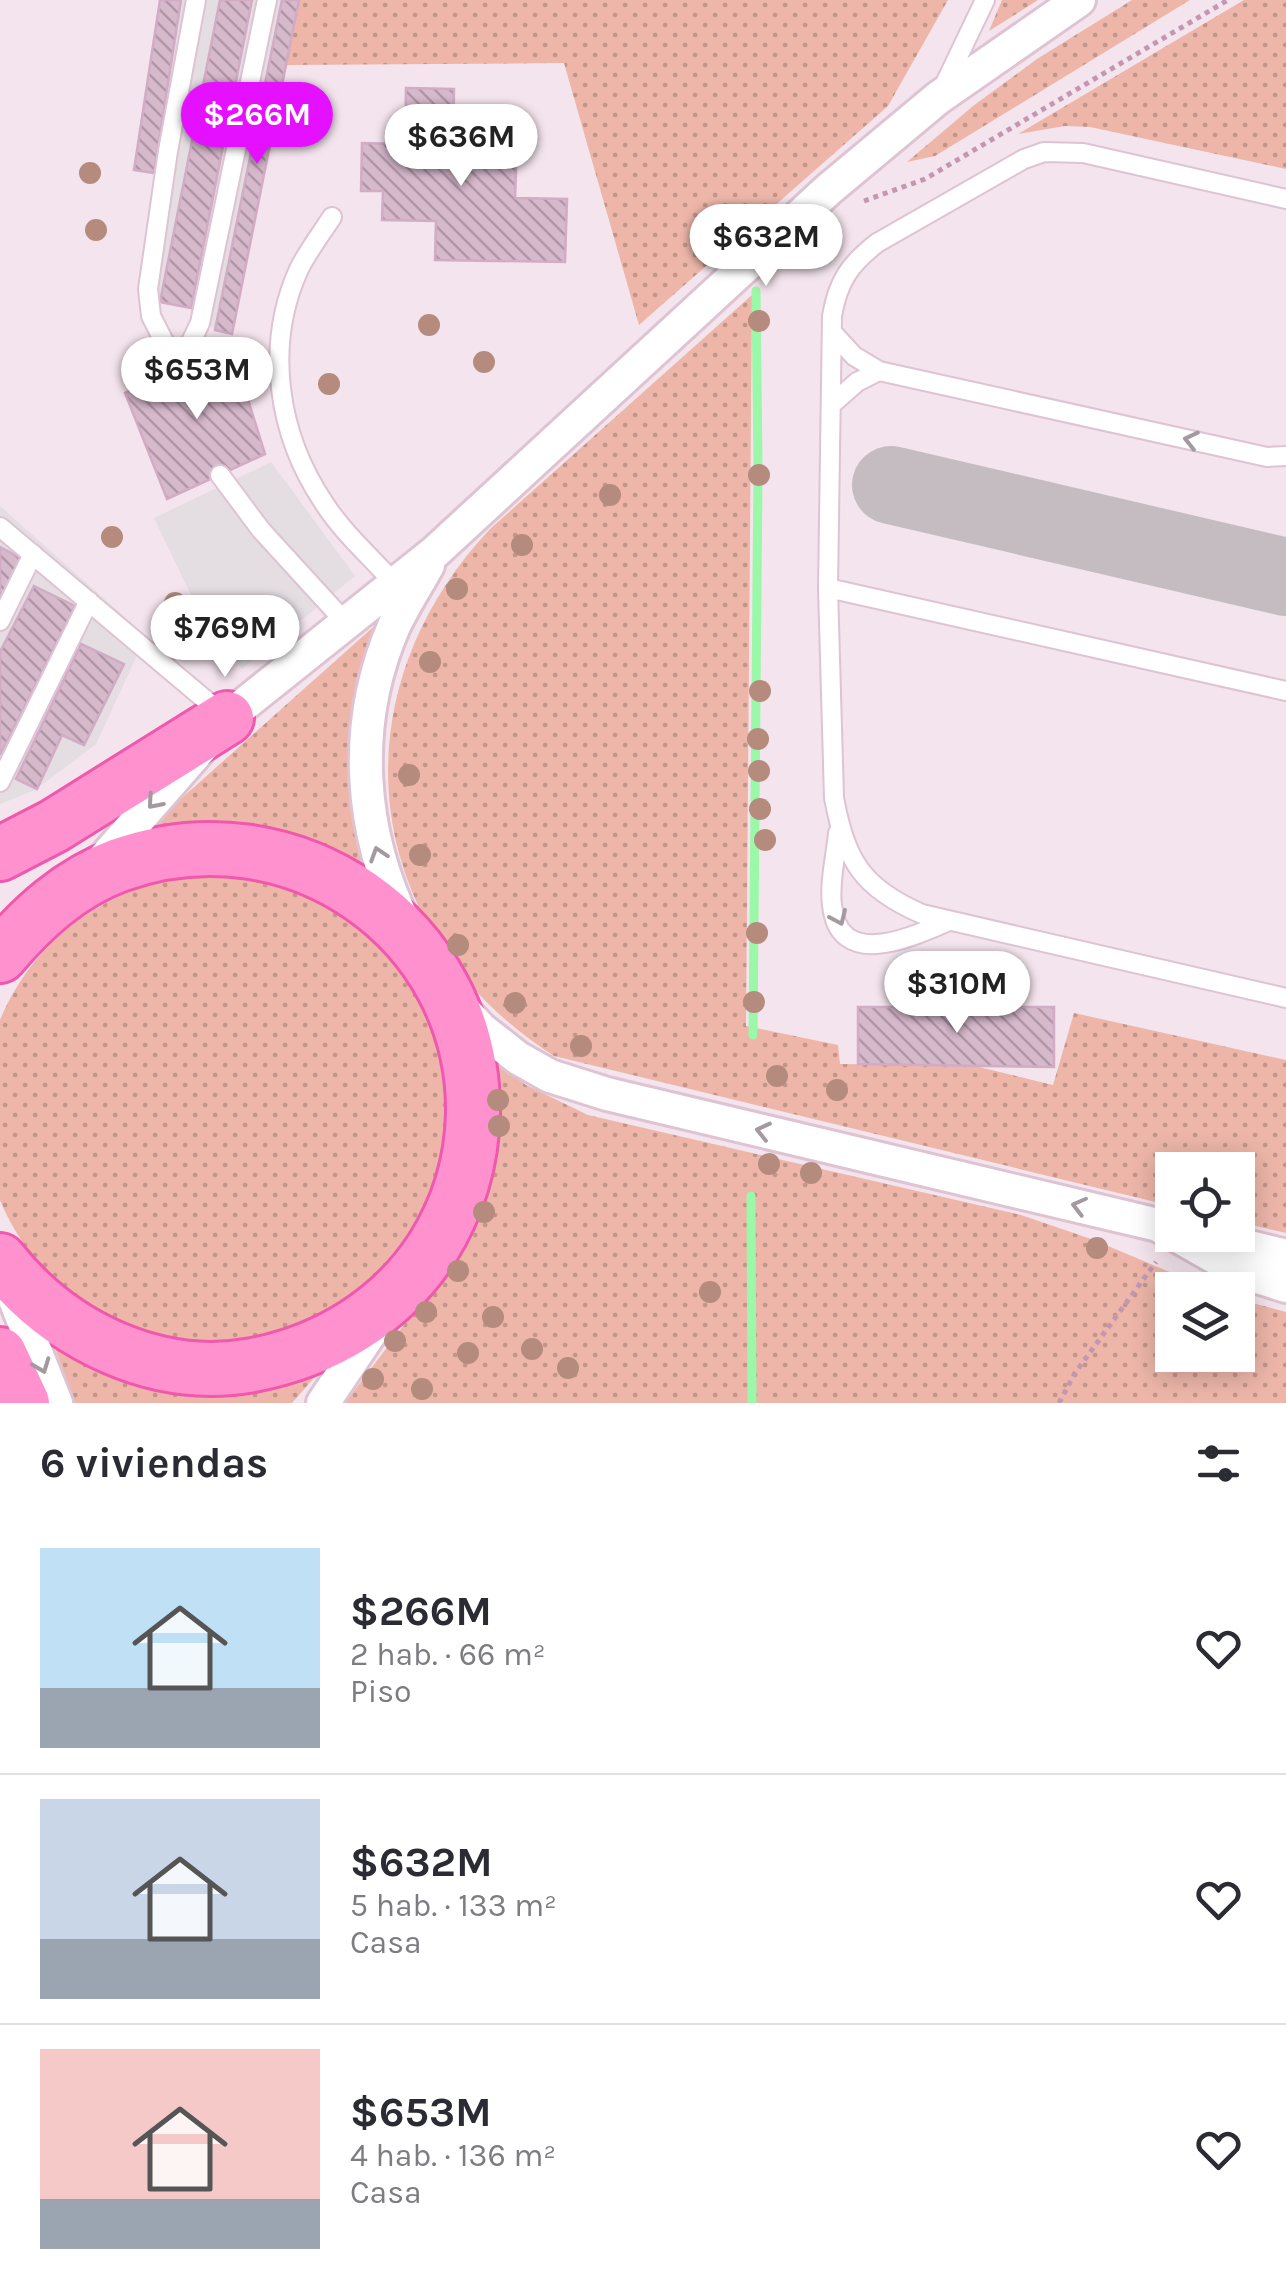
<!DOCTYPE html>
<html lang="es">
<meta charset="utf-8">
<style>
body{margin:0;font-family:Karla,sans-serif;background:#f7f7f7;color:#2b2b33;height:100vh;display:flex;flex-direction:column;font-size:38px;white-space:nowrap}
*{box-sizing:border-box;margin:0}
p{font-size:32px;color:#7c7c81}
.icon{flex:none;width:55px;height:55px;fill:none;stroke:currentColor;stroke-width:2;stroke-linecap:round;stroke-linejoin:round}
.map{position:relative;height:1403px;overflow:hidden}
.sheet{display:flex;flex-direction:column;background:#fff;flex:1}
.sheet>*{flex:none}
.controls{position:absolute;left:1155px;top:1152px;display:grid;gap:20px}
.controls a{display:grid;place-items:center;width:100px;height:100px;border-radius:0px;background:#fff;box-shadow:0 5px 25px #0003;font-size:50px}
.price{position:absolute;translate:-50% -85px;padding:0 22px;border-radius:35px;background:#fff;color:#222;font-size:32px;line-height:65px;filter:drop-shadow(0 2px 5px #0008)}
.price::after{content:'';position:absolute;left:50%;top:60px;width:30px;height:22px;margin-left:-15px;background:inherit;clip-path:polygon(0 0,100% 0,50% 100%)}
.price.active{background:#e510ff;color:#fff}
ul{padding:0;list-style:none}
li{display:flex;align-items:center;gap:30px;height:250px;padding:0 40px}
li+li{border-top:2px solid #e1e1e2}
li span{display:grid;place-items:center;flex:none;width:280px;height:200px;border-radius:0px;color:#555}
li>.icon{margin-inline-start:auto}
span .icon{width:120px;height:120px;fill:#fffc;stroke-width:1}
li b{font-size:42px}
h2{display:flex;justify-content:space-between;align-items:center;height:120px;padding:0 40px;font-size:42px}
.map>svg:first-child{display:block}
.grass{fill:url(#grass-dots)}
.parking{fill:#e4dde2}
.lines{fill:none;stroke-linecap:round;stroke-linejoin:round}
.stream{stroke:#9af8a8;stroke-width:9}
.taxiway{stroke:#c4bcc1;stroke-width:78}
.building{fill:url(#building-back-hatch);stroke:#d2abc5;stroke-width:2.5}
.service-casing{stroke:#dec3d3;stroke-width:22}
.minor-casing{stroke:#dec3d3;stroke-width:38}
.primary-casing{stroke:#f057ad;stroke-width:58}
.path{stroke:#c496b2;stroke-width:5;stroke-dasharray:5 5;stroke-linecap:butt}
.service{stroke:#fff;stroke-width:18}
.minor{stroke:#fff;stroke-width:32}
.primary{stroke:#ff92ce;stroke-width:52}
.tree{fill:#b48b7d}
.oneway{stroke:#a399a0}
</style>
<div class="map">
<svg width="1286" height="1403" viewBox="0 0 1286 1403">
<defs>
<pattern id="grass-dots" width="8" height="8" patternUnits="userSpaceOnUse" patternTransform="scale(2.5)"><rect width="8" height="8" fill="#edb6a9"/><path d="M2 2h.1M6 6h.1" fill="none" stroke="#c2958b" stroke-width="1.8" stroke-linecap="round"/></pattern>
<pattern id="building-back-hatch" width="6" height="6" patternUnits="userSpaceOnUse" patternTransform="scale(2.5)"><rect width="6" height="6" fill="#d7b9cc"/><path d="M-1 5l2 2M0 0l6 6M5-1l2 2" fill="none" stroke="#b097a7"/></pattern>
</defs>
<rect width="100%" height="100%" fill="#f4e4ed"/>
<path class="grass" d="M299,0H948L888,106L639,325L564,63L286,65Z
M1002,0H1038L989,31Z
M1132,0H1190L935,156L907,162L973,106L1037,59Z
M1244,0H1286V169L1090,127L1065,126L1018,134Z
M752,295L746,1026L838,1045L840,1064L975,1066L1053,1085L1074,1013L1286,1060V1233L1238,1222V1170H1172V1206L554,1056C361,932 332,697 490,529Z
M380,621C343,703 339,784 364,870L136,839Z
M-18 1110a235 235 0 1 1 470 0a235 235 0 1 1-470 0Z
M483,1054L526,1085L588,1115L1021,1215L1094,1240L1212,1290H1172V1355H1238V1299L1286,1312V1403H345L428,1293Z
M54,1345L79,1359L329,1361L292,1403H75Z"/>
<path class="parking" d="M160,0H299L232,334L215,330L191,308L138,299L154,174L134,170Z
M271,462L355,576L242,669L192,597L154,518Z
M0,506L146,636L96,744L35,790L0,804Z"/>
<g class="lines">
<path class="stream" d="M753,1035L758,469L756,291
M751,1196L752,1403"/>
<path class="taxiway" d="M891,485L1286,577"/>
</g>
<path class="building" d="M160,0H181L154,173L134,170Z
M220,0H252L191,308L160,302Z
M282,0H299L232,334L215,330Z
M406,88L454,89L453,143L517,144L515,198L567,199L565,262L435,260L436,221L382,220L383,191H361L362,143L405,144Z
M231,345L265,454L167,499L125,393Z
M0,547L23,559L0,604Z
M34,586L75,606L0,755V652Z
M81,644L124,664L84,745L62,735L37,789L16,779Z
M858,1007H1054V1067L858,1064Z"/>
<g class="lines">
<defs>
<path id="service" d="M942,90L985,0
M1286,199L1083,153L1044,152L1024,159L877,243C850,264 838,281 832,316L828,588L834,798C846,861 862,888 922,914L1286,998
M332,217C321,234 308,251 299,269C264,346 278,435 324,503C343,533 372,558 395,584
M832,332L854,356L879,371
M178,369L200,323L267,0
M178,369L151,316L148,289L168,151L196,0
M831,405L857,382L879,371L1267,457L1286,456
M220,475L261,530L346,623
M0,527L221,713
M828,588L1286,691
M0,621L33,554
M0,782L89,601
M838,833C836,856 829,882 832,905C839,972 914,936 949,921"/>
<path id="minor" d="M94,870L227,718L435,552L829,189L938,98L1079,0
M406,927C359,832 351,725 394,626C404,605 417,585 428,565
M458,1004L481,1029L518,1058L550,1076L607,1094L1158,1225L1172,1233
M1176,1235L1239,1271L1286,1286
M1201,1235L1286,1256
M10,1287L56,1403
M323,1403L379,1320"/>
<path id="primary" d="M0,854L54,826L227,718
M0,956C33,917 70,883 119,865C291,803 475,928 473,1113C472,1161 458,1208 432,1249C391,1312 326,1351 253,1365C156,1383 59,1335 0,1260
M0,1354L23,1403"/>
</defs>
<use href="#service" class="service-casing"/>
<use href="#minor" class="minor-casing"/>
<use href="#primary" class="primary-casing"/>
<path class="path" d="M864,201L925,179L1228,0
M1059,1403L1075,1373L1156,1262"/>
<use href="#service" class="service"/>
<use href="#minor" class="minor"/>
<use href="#primary" class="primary"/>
</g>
<g class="tree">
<circle cx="90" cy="173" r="11"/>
<circle cx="96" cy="230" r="11"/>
<circle cx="759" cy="321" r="11"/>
<circle cx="429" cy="325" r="11"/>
<circle cx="484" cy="362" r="11"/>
<circle cx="329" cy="384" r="11"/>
<circle cx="759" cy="475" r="11"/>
<circle cx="610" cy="495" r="11"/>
<circle cx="112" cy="537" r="11"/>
<circle cx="522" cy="545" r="11"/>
<circle cx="457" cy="589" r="11"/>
<circle cx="175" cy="603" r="11"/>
<circle cx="430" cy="662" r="11"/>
<circle cx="760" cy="691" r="11"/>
<circle cx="758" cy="739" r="11"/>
<circle cx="759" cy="771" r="11"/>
<circle cx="409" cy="775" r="11"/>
<circle cx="760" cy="809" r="11"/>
<circle cx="765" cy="840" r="11"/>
<circle cx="420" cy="855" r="11"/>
<circle cx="757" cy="933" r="11"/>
<circle cx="458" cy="945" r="11"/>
<circle cx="754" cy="1002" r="11"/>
<circle cx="515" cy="1003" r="11"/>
<circle cx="581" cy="1046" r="11"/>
<circle cx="777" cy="1076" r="11"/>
<circle cx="837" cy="1090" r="11"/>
<circle cx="498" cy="1100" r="11"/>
<circle cx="499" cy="1126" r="11"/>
<circle cx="769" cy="1164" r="11"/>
<circle cx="811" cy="1173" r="11"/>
<circle cx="484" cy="1212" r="11"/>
<circle cx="1097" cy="1248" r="11"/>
<circle cx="458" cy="1271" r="11"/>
<circle cx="710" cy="1292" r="11"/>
<circle cx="426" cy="1312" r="11"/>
<circle cx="493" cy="1317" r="11"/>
<circle cx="395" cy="1341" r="11"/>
<circle cx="532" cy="1349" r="11"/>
<circle cx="468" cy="1353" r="11"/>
<circle cx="568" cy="1368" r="11"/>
<circle cx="373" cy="1379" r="11"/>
<circle cx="422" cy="1389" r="11"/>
</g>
<defs><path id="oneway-chevron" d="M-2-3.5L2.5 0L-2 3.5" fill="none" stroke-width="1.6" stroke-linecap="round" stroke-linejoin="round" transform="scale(2.5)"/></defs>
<g class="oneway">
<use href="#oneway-chevron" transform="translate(1191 440) rotate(-167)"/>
<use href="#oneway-chevron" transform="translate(154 802) rotate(131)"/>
<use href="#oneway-chevron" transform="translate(378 854) rotate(-108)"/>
<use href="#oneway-chevron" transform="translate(839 918) rotate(66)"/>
<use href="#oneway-chevron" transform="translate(763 1131) rotate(-167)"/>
<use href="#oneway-chevron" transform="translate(1079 1206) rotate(-166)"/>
<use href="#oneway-chevron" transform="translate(42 1366) rotate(69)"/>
</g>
</svg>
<div class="controls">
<a><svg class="icon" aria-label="locate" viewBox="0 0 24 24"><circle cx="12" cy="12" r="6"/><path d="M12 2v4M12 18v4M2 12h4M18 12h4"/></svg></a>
<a><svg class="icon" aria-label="layers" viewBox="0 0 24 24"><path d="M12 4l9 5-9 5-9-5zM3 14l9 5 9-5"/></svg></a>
</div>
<b class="price active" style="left:257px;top:167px">$266M</b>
<b class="price" style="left:461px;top:189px">$636M</b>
<b class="price" style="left:766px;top:289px">$632M</b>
<b class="price" style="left:197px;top:422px">$653M</b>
<b class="price" style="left:225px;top:680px">$769M</b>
<b class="price" style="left:957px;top:1036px">$310M</b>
</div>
<section class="sheet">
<h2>6 viviendas<svg class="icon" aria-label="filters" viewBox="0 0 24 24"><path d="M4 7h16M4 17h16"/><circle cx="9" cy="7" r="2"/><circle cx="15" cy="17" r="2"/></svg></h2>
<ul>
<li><span style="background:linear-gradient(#bfe0f5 70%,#9aa5b1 0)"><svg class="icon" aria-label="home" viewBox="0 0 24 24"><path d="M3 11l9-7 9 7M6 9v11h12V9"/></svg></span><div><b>$266M</b><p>2 hab. · 66 m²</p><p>Piso</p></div><svg class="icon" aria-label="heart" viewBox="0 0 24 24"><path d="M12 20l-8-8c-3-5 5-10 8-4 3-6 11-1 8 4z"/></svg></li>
<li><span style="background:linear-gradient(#c9d6e8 70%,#9aa5b1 0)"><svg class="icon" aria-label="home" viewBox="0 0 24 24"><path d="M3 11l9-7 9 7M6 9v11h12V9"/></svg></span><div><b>$632M</b><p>5 hab. · 133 m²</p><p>Casa</p></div><svg class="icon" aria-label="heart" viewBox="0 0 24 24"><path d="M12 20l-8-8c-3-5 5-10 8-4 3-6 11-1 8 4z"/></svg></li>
<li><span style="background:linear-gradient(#f6c9c9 75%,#9aa5b1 0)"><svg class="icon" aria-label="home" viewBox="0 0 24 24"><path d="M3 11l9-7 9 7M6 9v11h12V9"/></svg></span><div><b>$653M</b><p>4 hab. · 136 m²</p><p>Casa</p></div><svg class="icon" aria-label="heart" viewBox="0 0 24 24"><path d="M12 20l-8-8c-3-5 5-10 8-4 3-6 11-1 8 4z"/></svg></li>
</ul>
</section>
